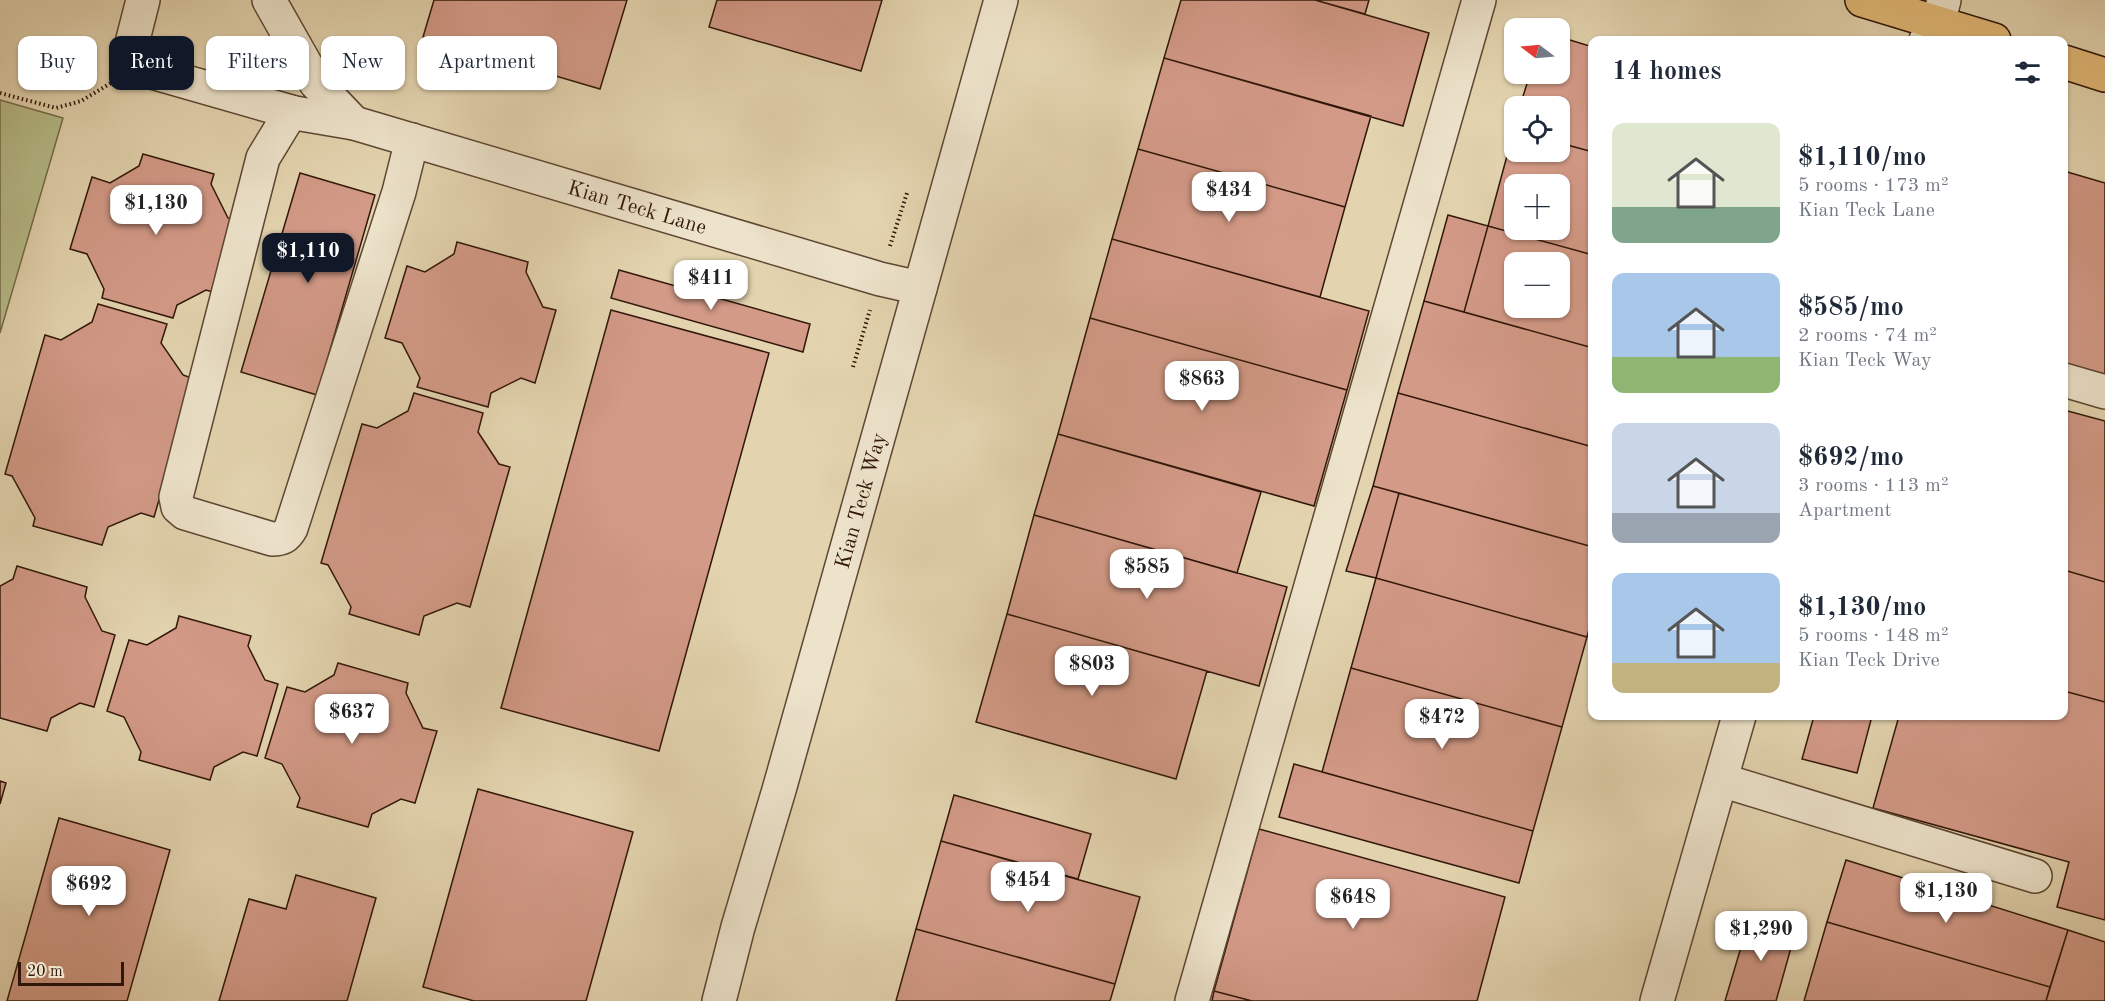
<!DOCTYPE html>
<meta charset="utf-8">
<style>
body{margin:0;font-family:"Old Standard TT",serif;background:#f2f2f3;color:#1f2937;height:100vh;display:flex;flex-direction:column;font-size:22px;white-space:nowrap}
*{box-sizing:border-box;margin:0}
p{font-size:20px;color:#747a83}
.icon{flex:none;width:33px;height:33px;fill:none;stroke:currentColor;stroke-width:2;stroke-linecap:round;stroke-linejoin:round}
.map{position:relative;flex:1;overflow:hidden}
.drawer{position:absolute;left:1588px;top:36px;width:480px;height:684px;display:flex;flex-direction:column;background:#fff;border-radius:12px;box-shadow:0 2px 4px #0004}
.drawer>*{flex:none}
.hud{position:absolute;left:18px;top:36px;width:570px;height:54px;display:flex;gap:12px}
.needle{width:39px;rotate:286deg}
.tools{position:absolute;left:1504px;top:18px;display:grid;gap:12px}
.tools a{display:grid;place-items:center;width:66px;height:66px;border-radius:12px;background:#fff;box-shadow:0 2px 4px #0004;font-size:30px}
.scale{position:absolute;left:18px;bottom:15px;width:106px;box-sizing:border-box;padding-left:6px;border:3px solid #311709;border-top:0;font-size:16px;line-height:21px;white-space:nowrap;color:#311709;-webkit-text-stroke:4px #ede3cb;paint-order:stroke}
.price{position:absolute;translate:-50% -51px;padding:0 14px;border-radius:12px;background:#fff;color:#222;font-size:20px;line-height:39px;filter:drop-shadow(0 2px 3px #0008)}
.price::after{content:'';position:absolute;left:50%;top:36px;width:18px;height:14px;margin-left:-9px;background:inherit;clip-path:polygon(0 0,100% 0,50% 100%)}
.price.current{background:#111827;color:#fff}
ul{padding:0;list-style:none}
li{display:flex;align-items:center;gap:18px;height:150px;padding:0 24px}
li span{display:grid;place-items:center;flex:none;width:168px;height:120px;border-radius:12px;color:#555}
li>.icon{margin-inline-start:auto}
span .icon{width:72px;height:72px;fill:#fffc;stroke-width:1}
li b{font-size:26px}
h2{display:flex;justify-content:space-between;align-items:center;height:72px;padding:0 24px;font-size:26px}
.tag{padding:0 21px;border-radius:12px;background:#fff;box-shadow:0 2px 4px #0004;font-size:21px;line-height:54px}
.tag.current{background:#111827;color:#fff}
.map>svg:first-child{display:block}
.green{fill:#b6bc89;stroke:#746a49;stroke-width:1.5}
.building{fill:#d39a87;stroke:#311709;stroke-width:1.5;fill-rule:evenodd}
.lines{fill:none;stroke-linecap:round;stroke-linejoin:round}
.minor-casing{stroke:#5e4632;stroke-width:36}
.major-casing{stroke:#311709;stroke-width:36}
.path{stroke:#311709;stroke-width:4;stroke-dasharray:1.5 3;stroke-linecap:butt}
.minor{stroke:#ede3cb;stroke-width:33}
.major{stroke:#e2ba78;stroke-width:33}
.labels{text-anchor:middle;stroke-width:4.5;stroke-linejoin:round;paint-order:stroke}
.street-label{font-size:21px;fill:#311709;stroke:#ede3cb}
</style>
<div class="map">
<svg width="2105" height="1001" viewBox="0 0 2105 1001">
<rect width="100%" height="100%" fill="#e3d4af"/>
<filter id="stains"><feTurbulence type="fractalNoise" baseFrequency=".00333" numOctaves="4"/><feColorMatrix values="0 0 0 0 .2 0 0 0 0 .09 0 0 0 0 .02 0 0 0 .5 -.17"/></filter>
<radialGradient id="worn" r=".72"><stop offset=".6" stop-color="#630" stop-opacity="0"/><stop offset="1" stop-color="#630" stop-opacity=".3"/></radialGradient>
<path class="green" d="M0,100L63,118L0,333Z"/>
<path class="building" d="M434,0H627L600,89L423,37Z
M717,0H882L861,71L709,27Z
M1181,0H1315L1429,33L1403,126L1164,58Z
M1315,0H1369L1365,14Z
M1560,37L1593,47V152L1560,143V106H1520L1530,74H1560Z
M1164,58L1371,116L1345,207L1138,149Z
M1514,130L1515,152H1560V143L1593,152V255L1488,226ZM1515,184H1560V230H1515Z
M1138,149L1345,207L1320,297L1112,239Z
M143,154L214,174L211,184L228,218L241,222L220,294L206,290L177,305L173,318L102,298L104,289L87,254L70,249L92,177L110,183L139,166Z
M2064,171L2105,183V374L2064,363Z
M300,173L375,195L317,395L241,372Z
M1448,215L1488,226L1464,312L1424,301Z
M1488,226L1593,255V348L1464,312ZM1515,262H1560V308H1515Z
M1112,239L1369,311L1347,390L1090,318Z
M457,242L528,262L526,272L543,307L556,310L535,383L521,378L491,393L488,407L417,387L420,378L402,343L385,338L407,266L425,272L454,254Z
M619,270L810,324L803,352L611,298Z
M1424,301L1593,348V447L1398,393Z
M98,304L167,324L161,343L183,375L194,379L154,517L141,513L108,527L102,545L33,526L35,518L12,476L5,474L45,335L61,340L92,322Z
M611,310L769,353L659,751L501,708Z
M1090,318L1347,390L1314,506L1058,434Z
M414,393L483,413L478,432L499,464L510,467L470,607L457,603L424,616L419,635L349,614L351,607L328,565L321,563L362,424L377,428L408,411Z
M1398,393L1593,447V547L1373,486Z
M2064,410L2105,421V582L2064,570Z
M1058,434L1261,492L1237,573L1034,515Z
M1373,486L1399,493L1376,578L1346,571Z
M1399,493L1593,547V614L1587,637L1376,578Z
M1034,515L1287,587L1259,686L1007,614Z
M17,566L87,587L85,597L102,631L115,635L94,707L80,703L51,718L47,731L0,718V586L13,579Z
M2064,570L2105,582V702L2064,691Z
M1376,578L1587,637L1562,727L1351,668Z
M1007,614L1207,671L1176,779L976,722Z
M179,616L251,636L248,646L265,680L278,684L257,756L243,752L214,767L210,780L139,760L141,752L124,717L107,711L129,640L147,645L176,628Z
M338,663L408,683L406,693L423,728L437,731L415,803L401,799L372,814L368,827L297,807L300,798L282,764L265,758L287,687L305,692L334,675Z
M1351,668L1562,727L1533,831L1322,772Z
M2064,691L2105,702V920L2057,907L2069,862L1873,808L1899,716H2064Z
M1814,716H1872L1857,773L1802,759Z
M1294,764L1533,831L1519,883L1279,817Z
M0,781L6,783L0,804Z
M478,789L633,832L586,1001H474L423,987Z
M954,795L1091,834L1078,879L941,841Z
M59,818L170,850L127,1001H7Z
M1259,829L1505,897L1477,1001H1252L1214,991Z
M941,841L1140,897L1115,984L916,929Z
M1846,860L2068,930L2050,987L1827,922Z
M296,875L376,898L347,1001H219L249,899L286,909Z
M1750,917L1796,930L1776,1001H1725Z
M1827,922L2050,987L2046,1001H1804Z
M916,929L1115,984L1110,1001H896Z
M2068,930L2105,942V1001H2046Z
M1214,991L1252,1001H1212Z"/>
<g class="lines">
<defs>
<g id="minor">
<path id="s1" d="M143,0L130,51L139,65L155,73L295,113L354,123L880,279L920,288"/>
<path d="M269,0L316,83L354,123"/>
<path d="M1926,40L1938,23L1944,0"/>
<path d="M291,112L263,158L176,497L178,507L185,513L272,539C282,539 286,537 291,528L399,192L412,140"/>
<path d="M2064,380L2105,392"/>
<path d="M1721,780L2035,876"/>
<path id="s2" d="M719,1001L738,927L779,790L1001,0"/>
<path d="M1192,1001L1479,0"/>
<path d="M1657,1001L1739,716"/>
</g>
<path id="major" d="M1862,0L1994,40
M2064,62L2105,75"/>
</defs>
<use href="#minor" class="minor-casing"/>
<use href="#major" class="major-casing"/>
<path class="path" d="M0,93L56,108L81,101L111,83
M890,246L907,193
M853,367L870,310"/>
<use href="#minor" class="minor"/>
<use href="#major" class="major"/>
</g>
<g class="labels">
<g class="street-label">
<text dy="7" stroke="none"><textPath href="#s1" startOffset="588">Kian Teck Lane</textPath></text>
<text dy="7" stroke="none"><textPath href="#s2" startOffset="520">Kian Teck Way</textPath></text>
</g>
</g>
<rect width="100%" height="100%" filter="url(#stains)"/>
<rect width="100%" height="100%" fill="url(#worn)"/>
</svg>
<div class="tools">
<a><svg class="needle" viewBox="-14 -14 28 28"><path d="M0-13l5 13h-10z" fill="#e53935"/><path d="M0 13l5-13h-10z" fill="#747a83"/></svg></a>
<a><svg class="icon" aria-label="locate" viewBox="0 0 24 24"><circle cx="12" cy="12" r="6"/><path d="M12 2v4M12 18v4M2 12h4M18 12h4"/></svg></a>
<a>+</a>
<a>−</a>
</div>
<div class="scale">20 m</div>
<b class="price" style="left:1229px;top:223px">$434</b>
<b class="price" style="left:156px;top:236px">$1,130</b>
<b class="price current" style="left:308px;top:284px">$1,110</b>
<b class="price" style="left:711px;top:311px">$411</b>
<b class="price" style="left:1202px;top:412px">$863</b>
<b class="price" style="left:1147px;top:600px">$585</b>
<b class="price" style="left:1092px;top:697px">$803</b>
<b class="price" style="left:352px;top:745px">$637</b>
<b class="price" style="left:1442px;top:750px">$472</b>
<b class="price" style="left:1028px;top:913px">$454</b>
<b class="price" style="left:89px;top:917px">$692</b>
<b class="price" style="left:1946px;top:924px">$1,130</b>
<b class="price" style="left:1353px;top:930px">$648</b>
<b class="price" style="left:1761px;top:962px">$1,290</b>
<div class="hud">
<a class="tag">Buy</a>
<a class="tag current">Rent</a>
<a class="tag">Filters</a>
<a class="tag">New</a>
<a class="tag">Apartment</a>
</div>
<section class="drawer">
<h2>14 homes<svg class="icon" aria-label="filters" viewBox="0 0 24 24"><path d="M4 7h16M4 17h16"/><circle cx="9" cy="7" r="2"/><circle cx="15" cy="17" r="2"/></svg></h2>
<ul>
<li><span style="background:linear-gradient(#dfe7d0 70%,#7fa58c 0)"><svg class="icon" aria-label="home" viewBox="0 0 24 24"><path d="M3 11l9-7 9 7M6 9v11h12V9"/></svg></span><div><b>$1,110/mo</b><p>5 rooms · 173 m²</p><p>Kian Teck Lane</p></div></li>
<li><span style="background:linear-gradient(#a9c7e8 70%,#8fb573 0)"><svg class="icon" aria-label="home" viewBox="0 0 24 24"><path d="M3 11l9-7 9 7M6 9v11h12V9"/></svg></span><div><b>$585/mo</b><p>2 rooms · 74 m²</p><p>Kian Teck Way</p></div></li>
<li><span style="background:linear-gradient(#c9d6e8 75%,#9aa5b1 0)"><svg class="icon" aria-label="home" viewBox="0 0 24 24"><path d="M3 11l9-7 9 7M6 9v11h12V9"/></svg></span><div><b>$692/mo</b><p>3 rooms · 113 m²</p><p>Apartment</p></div></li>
<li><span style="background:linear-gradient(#a9c7e8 75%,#c2b280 0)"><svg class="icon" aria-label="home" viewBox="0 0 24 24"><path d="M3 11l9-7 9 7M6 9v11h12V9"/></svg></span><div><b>$1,130/mo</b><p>5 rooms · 148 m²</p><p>Kian Teck Drive</p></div></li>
</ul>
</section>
</div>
